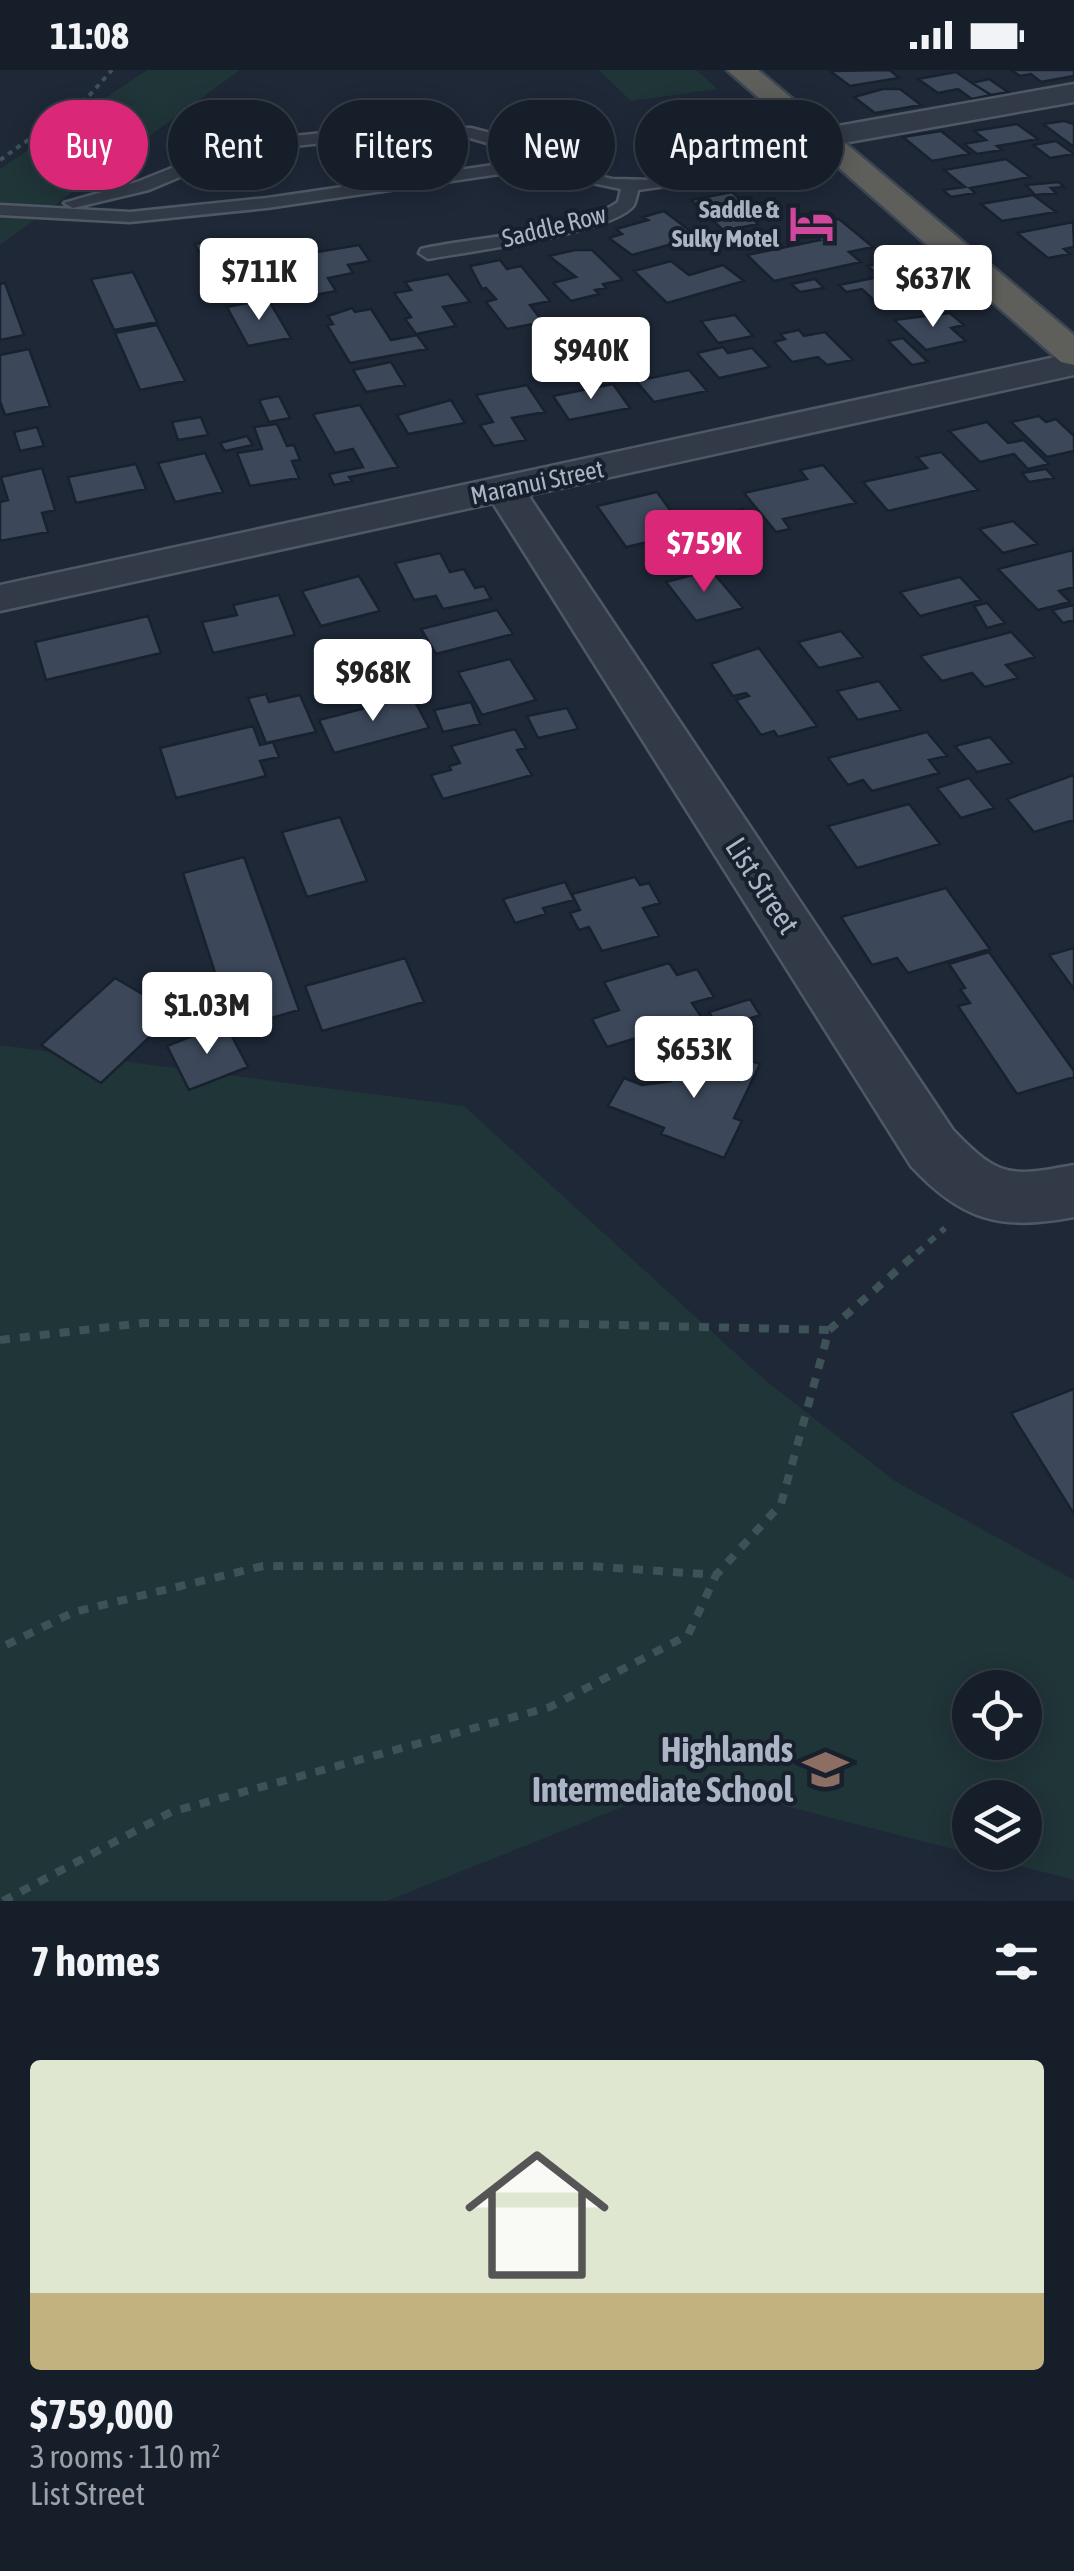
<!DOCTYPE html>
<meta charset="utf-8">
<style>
body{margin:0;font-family:"Asap Condensed",sans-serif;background:#1f2731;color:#f1f3f6;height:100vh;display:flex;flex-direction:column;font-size:38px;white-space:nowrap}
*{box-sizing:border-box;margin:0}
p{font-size:32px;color:#9ea2a8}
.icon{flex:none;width:55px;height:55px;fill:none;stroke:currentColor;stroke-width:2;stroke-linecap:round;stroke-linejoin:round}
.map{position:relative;height:1831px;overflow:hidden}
.side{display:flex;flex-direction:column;background:#161e29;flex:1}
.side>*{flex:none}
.top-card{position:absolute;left:30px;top:30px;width:1015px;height:90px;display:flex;gap:20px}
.fabs{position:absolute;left:952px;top:1600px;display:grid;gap:20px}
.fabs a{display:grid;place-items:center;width:90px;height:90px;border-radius:50%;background:#161e29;box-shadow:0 5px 25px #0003,0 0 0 2px #353c46;font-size:50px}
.price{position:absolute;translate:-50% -85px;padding:0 22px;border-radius:10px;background:#fff;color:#222;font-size:32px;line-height:65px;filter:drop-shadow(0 2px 5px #0008)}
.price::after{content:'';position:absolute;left:50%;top:60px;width:30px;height:22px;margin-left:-15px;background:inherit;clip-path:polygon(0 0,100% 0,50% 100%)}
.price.current{background:#db2777;color:#fff}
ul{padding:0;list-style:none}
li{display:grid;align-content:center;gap:20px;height:530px;padding:0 30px}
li+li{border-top:2px solid #353c46}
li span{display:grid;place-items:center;height:310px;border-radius:10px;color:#555}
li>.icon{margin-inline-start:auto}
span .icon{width:180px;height:180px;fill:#fffc;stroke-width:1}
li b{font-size:42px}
h2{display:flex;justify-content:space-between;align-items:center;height:120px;padding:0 30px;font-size:42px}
.chip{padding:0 35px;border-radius:45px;background:#161e29;box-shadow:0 5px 25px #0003,0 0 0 2px #353c46;font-size:35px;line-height:90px}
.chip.current{background:#db2777;color:#fff}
.status{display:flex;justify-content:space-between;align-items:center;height:70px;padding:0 50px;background:#161e29;direction:ltr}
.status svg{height:28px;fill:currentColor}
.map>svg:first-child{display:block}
.green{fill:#203538;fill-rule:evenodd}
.building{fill:#3c485a;stroke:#19212e;stroke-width:2.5}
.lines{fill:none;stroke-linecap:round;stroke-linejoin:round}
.service-casing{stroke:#4f5866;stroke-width:5}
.minor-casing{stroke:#4f5866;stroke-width:5}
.trunk-casing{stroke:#3c4552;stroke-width:5}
.path-far2{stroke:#3d5256;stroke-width:4;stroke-dasharray:5 5;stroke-linecap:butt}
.path-far1{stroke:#3d5256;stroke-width:6;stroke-dasharray:8 8;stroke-linecap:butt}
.path{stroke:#3d5256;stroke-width:8;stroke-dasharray:10 10;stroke-linecap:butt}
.service{fill:#323a47;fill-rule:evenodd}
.minor{fill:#323a47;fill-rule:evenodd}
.trunk{fill:#5e5e5b;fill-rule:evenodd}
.labels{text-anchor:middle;stroke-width:8;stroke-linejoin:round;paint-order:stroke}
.far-poi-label{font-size:25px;font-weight:bold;fill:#abb5c5;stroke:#17202c;text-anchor:end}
.far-street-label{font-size:25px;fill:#abb5c5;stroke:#17202c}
.street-label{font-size:30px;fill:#abb5c5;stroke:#17202c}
.near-poi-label{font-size:35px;font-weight:bold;fill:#abb5c5;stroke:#17202c;text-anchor:end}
</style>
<div class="status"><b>11:08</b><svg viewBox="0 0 49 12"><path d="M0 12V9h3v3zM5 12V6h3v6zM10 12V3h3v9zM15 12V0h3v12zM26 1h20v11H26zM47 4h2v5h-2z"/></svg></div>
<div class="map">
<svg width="1074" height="1831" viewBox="0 0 1074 1831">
<rect width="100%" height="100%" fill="#1e2837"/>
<path class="green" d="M147,0H240L0,175V99Z
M599,0H696L718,19L631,31Z
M0,975L464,1036L766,1311L895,1411L1074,1510V1810L688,1711L387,1831H0ZM970,1618H1025V1672H970ZM970,1728H1025V1782H970Z"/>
<path class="building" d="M890,0L899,8L850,16L830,1Z
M1011,0H1074V6L1041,12L1031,4L1020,6Z
M956,2L972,13L991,25L972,29L958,19L938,23L918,9Z
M989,9L1008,22L991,25L972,13Z
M883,19H900L921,35L875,43L854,27Z
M1064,51L1074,54V77L1043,54Z
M1017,54L1038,69L997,76L1002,80L977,84L964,74L986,70L974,61Z
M941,61L970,84L932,91L903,67Z
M1056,71L1074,84L1050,88L1033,75Z
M1006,89L1030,107L970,118L975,123L951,127L943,120L965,117L944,100Z
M1059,112L1064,117L1051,118L1056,123L1035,125L1026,115Z
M732,122L750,138L742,139L758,154L724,161L691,130Z
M1033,125L1056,142L1002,151L981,134Z
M664,141L698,167L632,185L609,168L622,164L616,159L648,150L643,147Z
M839,149L873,177L849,182L861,192L774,211L747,185L820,170L803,156Z
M1073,152L1074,177L1064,179L1070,184L1048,188L1017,163Z
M233,168L261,217L221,224L195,174Z
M359,175L370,191L348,195L353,203L328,208L336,221L304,227L281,188Z
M575,180H592L623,210L603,214L606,218L595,220L599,224L571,231L553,213L576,207L549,186Z
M500,190L507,199L521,196L550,231L530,235L543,252L507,259L486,232L496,229L486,218L482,219L470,196Z
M671,191L689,205L723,195L744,211L667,233L634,201Z
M891,191L901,199L877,204L867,196Z
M133,202L157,252L114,260L91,209Z
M448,204L470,232L443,237L456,256L416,264L405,249L411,247L394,223L411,220L405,212Z
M893,204L917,227L878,234L862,219L846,222L839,215Z
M815,209L824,218L800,222L791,214Z
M5,213L24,265L0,270V214Z
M268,229L291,268L248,276L227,237Z
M352,238L355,242L371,239L391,270L417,265L427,279L350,293L327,255L333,254L328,246Z
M950,243L964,255L951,258L966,271L926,280L894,250Z
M735,245L753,266L718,273L701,251Z
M157,255L185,311L140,320L115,263Z
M580,259L613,299L593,303L560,264Z
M799,260L804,266L825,262L853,290L827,295L818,287L792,292L774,272L785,269L780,264Z
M903,268L928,292L912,295L888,271Z
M723,277L728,283L752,278L770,297L719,308L697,283Z
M29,279L50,336L5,345L0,331V285Z
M391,292L405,315L366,322L353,300Z
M689,300L707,321L654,332L636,311Z
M613,314L630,338L569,350L553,326Z
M527,315L545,342L512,348L526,370L494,376L480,355L493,352L476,325Z
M279,326L290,348L269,352L259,330Z
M451,330L465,353L408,364L397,345Z
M360,335L398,397L349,407L352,411L334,415L329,404L363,397L353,379L335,383L313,344Z
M1039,346L1046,352L1056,349L1074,366V381L1047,387L1011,352Z
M201,347L208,365L178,370L172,352Z
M987,352L1008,373L1024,370L1049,394L1028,399L1014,384L980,392L949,361Z
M277,354L287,376L294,375L300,390L292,391L299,408L250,416L237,383L262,379L254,357Z
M37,357L44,376L20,381L14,362Z
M247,366L253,375L225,381L220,373Z
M941,382L978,420L888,441L863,412L927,398L917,387Z
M205,383L223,422L175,432L158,393Z
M136,394L146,419L76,433L68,407Z
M823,395L856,433L783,449L790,459L776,462L744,423L807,409L800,400Z
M42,398L55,440L42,443L48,462L0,471V432L8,430L1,407Z
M1046,399L1054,408L1029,412L1022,403Z
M657,422L687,463L626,477L597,436Z
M743,439L762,463L730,470L712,446Z
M1013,451L1038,474L1003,483L979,459Z
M1073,480L1074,517L1059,521L1070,532L1038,540L998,499Z
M684,482L692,494L662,501L654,489Z
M440,483L450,502L464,499L475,518L484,516L491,529L443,539L436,526L414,530L395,493Z
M711,500L743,538L696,551L666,512Z
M359,506L380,541L321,556L302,521Z
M960,507L981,530L920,546L900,522Z
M279,525L295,565L213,583L202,552L237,545L233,535Z
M987,533L1005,553L987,558L974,536Z
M1074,535V550L1063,553L1052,540Z
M497,540L513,564L436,584L421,559Z
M148,546L161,583L46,610L35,572Z
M841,561L863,587L819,598L798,572Z
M1011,562L1035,587L1006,595L1018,608L985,617L972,603L942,611L920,586Z
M759,578L817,656L778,667L774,661L761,665L736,630L749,626L746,623L733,626L711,594Z
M510,589L536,630L482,645L458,602Z
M879,611L901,640L858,650L837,621Z
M266,624L269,632L300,625L316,662L266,673L248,628Z
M412,626L429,658L334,683L319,650Z
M471,632L480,654L443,662L434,640Z
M567,638L578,659L538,668L527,646Z
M253,656L260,675L273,672L279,687L260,691L266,706L176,728L160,678Z
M515,659L526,678L517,680L532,705L443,729L431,705L451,700L449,696L460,693L451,676Z
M927,662L947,686L929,690L939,703L872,721L863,710L848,715L828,688Z
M990,667L1012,693L977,702L955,676Z
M1074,705V750L1034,762L1007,729Z
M969,708L994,738L961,748L937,718Z
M909,734L940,774L857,798L828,756Z
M340,747L367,811L307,827L282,762Z
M244,787L299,940L233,959L183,803Z
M635,807L640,815L649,813L660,833L643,838L659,866L602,881L589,857L579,860L570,843L580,840L572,824Z
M565,812L574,830L543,838L546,844L515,853L503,829Z
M946,818L990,879L908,903L897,888L872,895L841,847Z
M1074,878V919L1049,885Z
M989,882L1074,1001V1007L1017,1024L958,936L970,933L960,919L965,918L949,894Z
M405,888L424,932L322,961L305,916Z
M669,893L677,905L697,899L714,927L692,933L702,948L607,977L592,949L619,940L604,912Z
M115,908L175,943L101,1013L41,975Z
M750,929L760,945L719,959L709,942Z
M225,953L248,997L189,1020L167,976Z
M720,979L760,994L734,1048L742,1051L724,1088L661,1064L664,1058L608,1036L624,1008L642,1015L671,1011L680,995L690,999L699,981L716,987Z
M1074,1319V1444L1011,1343Z"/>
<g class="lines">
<defs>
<path id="service" d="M390,56L471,58L506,67L553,95L612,109L653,110L842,81L850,86L842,91L638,120C638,122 635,133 634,135C616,163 465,182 428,189L419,183L421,179C481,165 567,166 618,132L621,119L555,105L513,102L267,138L130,152L0,145V135L130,142L267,128L513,92L530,93L494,75L470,68L390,66L265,79L220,90L149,120L73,138L64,133L137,112L214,81L265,69Z"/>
<path id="minor" d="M1074,14V32L821,77L810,74L806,68L810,62L821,59Z
M1074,283V305L528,425L953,1060C999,1108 1010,1107 1074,1095V1147C1001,1161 962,1151 911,1096L493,433L0,541V515Z"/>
<path id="trunk" d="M727,0H758L1074,265V295L1061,292Z"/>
</defs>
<use href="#service" class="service-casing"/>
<use href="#minor" class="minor-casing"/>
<use href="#trunk" class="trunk-casing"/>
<path class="path-far2" d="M0,90L88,27L112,0"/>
<path class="path-far1" d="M917,1183L945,1158"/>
<path class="path" d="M829,1260L919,1181
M0,1270L143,1253H535L829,1260L781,1434L716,1505L589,1496H263L74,1542L0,1578
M3,1831L171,1742L550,1637L688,1565L716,1505"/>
<use href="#service" class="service"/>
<use href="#minor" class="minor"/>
<use href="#trunk" class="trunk"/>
</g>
<defs>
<symbol id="hotel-bare" viewBox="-9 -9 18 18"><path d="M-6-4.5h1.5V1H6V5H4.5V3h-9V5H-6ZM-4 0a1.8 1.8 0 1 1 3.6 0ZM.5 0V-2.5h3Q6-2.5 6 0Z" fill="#d1479c" stroke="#17202c" stroke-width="2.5" paint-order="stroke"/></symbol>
<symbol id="school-bare" viewBox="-9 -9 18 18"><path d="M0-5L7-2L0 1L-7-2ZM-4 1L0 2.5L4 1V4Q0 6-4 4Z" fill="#8d6e63" stroke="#17202c" stroke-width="2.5" paint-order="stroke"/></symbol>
</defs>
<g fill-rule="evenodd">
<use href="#hotel-bare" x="780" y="122" width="63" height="63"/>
<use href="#school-bare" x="794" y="1668" width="63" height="63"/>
</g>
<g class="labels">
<g class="far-poi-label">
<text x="779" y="148">Saddle &amp;<tspan x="779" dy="29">Sulky Motel</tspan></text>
</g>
<g class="far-street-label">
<text transform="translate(554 156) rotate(-14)" y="9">Saddle Row</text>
<text transform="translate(537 412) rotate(-12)" y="9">Maranui Street</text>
</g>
<g class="street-label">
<text transform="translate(762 816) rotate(57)" y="10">List Street</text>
</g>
<g class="near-poi-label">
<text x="793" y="1692">Highlands<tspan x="793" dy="40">Intermediate School</tspan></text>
</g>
</g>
</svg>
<div class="fabs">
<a><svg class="icon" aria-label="locate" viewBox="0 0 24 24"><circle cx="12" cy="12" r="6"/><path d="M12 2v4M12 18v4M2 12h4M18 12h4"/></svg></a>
<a><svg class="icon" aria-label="layers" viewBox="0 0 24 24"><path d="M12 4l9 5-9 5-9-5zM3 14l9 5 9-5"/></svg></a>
</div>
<b class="price" style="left:259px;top:253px">$711K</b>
<b class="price" style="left:933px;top:260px">$637K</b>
<b class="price" style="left:591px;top:332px">$940K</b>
<b class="price current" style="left:704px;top:525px">$759K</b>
<b class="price" style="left:373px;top:654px">$968K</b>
<b class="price" style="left:207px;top:987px">$1.03M</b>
<b class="price" style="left:694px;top:1031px">$653K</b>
<div class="top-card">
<a class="chip current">Buy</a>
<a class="chip">Rent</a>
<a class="chip">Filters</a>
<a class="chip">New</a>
<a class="chip">Apartment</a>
</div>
</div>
<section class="side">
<h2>7 homes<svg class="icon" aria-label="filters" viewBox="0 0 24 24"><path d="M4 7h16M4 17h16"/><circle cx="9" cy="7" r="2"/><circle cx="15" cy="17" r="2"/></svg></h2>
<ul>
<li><span style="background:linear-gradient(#dfe7d0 75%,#c2b280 0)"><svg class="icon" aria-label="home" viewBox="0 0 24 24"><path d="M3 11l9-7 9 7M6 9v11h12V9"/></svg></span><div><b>$759,000</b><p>3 rooms · 110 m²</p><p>List Street</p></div></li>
</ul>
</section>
